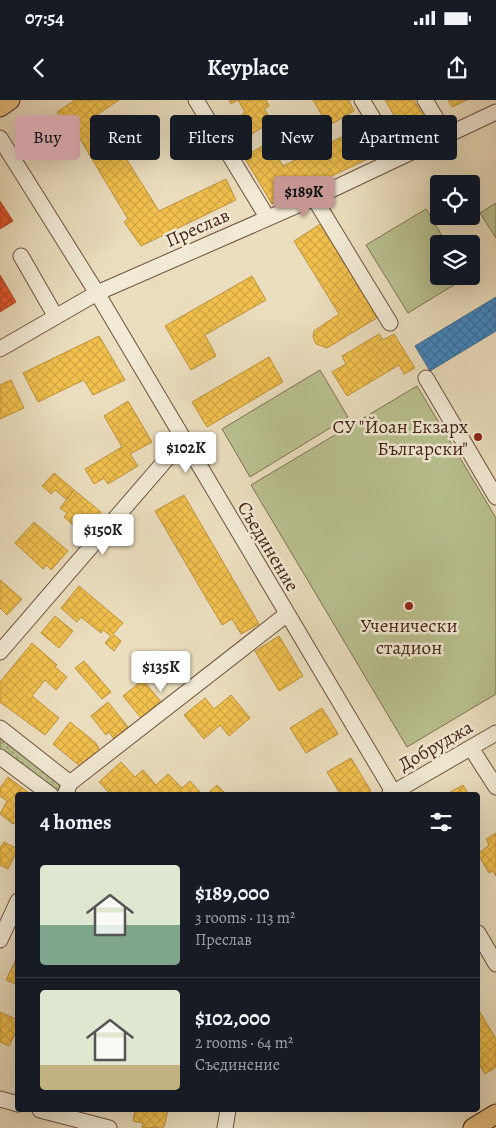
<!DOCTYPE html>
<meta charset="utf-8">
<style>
body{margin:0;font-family:Alegreya,serif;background:#20242c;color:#f1f3f6;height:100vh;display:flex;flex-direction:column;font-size:19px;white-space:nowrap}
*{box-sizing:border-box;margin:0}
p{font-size:16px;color:#9ea1a6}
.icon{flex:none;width:28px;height:28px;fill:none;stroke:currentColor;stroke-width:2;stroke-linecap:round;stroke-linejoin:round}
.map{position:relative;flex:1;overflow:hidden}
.drawer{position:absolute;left:15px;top:692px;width:465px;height:320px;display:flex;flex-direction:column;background:#171b24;border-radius:5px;box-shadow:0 5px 20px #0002}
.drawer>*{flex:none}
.banner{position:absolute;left:15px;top:15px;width:466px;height:45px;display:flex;gap:10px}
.tools{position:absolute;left:430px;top:75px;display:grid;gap:10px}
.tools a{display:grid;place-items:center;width:50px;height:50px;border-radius:5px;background:#171b24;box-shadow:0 5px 20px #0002;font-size:25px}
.price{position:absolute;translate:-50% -42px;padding:0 11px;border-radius:5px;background:#fff;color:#222;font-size:16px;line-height:32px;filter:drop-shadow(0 1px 2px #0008)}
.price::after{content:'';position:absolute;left:50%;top:30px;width:15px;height:11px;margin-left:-8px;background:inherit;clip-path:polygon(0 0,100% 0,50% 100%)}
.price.active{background:#c59692;color:#111}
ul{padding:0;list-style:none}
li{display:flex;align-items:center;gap:15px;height:125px;padding:0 25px}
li+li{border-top:1px solid #363941}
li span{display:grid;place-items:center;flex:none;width:140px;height:100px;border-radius:5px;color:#555}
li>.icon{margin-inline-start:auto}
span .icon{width:60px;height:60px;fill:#fffc;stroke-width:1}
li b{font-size:21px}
h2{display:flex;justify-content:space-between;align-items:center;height:60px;padding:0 25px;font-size:21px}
.tag{padding:0 18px;border-radius:5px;background:#171b24;box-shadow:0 5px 20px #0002;font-size:18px;line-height:45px}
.tag.active{background:#c59692;color:#111}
.status{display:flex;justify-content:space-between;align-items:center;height:35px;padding:0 25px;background:#171b24;direction:ltr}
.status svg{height:14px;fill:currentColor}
header{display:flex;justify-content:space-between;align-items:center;height:65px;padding:0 25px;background:#171b24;font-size:22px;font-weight:700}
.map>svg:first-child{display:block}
.grass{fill:url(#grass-dots);stroke:#7e7253}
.garden{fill:#b9c190;stroke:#7e7253}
.homes{fill:url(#homes-cross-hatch);stroke:#be923d}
.shops{fill:url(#shops-cross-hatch);stroke:#b44727}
.schools{fill:url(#schools-cross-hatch);stroke:#406a90}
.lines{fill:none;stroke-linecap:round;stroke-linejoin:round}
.minor-casing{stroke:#6e5240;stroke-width:17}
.major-casing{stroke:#442316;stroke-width:21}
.minor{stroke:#f2ead5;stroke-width:15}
.major{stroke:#e6bf7f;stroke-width:19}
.poi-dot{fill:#8f2418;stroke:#f2ead5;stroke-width:2}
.labels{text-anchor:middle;stroke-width:5;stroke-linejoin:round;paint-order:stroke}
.street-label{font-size:19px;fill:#442316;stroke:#f2ead5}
.poi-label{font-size:19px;fill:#442316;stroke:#f2ead5;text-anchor:end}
</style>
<div class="status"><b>07:54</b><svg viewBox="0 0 49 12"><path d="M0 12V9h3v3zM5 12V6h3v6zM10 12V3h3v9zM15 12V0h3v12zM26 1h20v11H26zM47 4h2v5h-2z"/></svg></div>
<header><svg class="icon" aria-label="back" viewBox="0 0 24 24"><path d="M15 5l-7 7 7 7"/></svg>Keyplace<svg class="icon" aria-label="share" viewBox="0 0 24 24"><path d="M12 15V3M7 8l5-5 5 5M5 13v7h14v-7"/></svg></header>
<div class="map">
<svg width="496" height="1028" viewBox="0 0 496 1028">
<defs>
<pattern id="grass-dots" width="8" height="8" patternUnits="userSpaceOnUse" patternTransform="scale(1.25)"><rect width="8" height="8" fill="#b9c190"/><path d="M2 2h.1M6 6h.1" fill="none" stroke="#989c75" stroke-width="1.8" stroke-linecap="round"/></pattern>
<pattern id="homes-cross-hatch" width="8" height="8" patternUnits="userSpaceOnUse" patternTransform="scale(1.25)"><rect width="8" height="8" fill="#f2c14e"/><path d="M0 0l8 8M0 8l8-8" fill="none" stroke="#d1a643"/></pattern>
<pattern id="shops-cross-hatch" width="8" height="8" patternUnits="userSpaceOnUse" patternTransform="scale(1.25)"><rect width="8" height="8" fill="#e4572e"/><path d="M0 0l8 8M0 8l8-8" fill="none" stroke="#ba4826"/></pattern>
<pattern id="schools-cross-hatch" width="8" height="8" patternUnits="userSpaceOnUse" patternTransform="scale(1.25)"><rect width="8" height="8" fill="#3f88c5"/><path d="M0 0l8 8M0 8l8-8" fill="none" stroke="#366f9f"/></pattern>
</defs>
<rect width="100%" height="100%" fill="#ebdebe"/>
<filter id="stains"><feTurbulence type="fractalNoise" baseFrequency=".004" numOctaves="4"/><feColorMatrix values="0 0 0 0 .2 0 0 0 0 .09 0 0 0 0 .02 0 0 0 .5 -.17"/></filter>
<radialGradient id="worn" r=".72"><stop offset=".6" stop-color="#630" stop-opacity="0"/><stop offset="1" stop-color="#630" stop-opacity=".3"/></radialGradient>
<path class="grass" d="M0,628L70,683L65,695H51L0,657Z"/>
<path class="garden" d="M496,103V138L480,113Z
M426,109L447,144H439V176L467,177L408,213L366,145Z
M320,270L348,317L250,377L222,329Z
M417,286L496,418V594L407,647L251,385Z"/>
<path class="homes" d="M75,0H119L98,14L159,111L226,79L236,100L141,146L124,122L128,119L77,34L71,37L57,12Z
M229,0H266L269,6L264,9L272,21L252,34L241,15L245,12L238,0L231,4Z
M313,0H351L349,1L354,11L328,26Z
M385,0H414L423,15L401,28Z
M448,0H467L452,7Z
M358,29L372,57L272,104L244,57L269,42L283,66Z
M322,123L380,216L327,248L316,244L313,237L314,231L339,214L294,141Z
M252,176L266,200L205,235L216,256L191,270L165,226Z
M379,234L383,240L394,234L415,268L404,274L399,265L347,296L332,272L346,264L342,256Z
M99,236L125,280L93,295L84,280L38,302L23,273Z
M269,257L283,282L207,327L192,302Z
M11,280L24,308L0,319V285Z
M128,301L152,342L130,354L138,366L108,384L104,378L94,384L85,369L122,347L104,316Z
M54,373L74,390L66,399L55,390L51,394L42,386Z
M74,390L101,412L86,431L75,422L73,425L64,417L67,413L60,408Z
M184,395L259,524L241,534L232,519L222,525L155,411Z
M34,422L68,451L51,470L46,465L43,469L15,443Z
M0,480L22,499L7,515L0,508Z
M79,486L123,523L113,534L121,541L114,551L105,543L111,536L103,530L101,533L81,517L77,522L61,508Z
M55,516L73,531L59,548L41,533Z
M279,536L303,576L279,591L255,551Z
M32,543L57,565L55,567L67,577L56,590L45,580L32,596L59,618L45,635L0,602V582Z
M84,561L111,592L102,599L75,568Z
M143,580L162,603L142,619L123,596Z
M231,595L250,618L229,636L220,625L204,639L184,615L205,598L214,609Z
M108,602L128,627L114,639L109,632L106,635L91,616Z
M322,608L338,634L306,653L290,628Z
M70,622L96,643L100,651L81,667L53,644Z
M351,658L371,691L364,695H341L327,672Z
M121,662L135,677L143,670L156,685L168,674L182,688L190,681L203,695H111L99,682Z
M8,677L29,693L27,695H18V721L13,724L0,714L7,701L0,696V688Z
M217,685L227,695H206Z
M463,685L469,695H445Z
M496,733V776L493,771L489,773L478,754L489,745L486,739Z
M4,742L18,749L8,769L0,765V748Z
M18,855V885L6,880Z
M478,909L496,939V967L485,974L478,962Z
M0,912L18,920V928L9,946L0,942Z
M135,1010H168L164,1027L142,1028L143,1023L133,1021Z"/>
<path class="shops" d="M0,101L13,121L0,129Z
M0,175L16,202L0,212Z"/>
<path class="schools" d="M496,197V231L430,271L415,246Z"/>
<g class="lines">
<defs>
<path id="minor" d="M196,0L267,117
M362,0L397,58
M425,0L446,35
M0,38L97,193L395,695
M314,98L390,223
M21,156L56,217
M0,249L97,193L314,98L496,12
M426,278L496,397
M0,552L183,340
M0,628L70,683
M471,648L496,687
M0,657L51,695
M65,695L70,683L287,514
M389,695L496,633
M478,833L496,864
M0,840L18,801
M0,999L18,1004
M40,1010L109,1028
M225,1028L228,1010"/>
<path id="major" d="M0,7L10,0
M473,1028L496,1014"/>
</defs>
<use href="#minor" class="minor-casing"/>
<use href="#major" class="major-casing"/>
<use href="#minor" class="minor"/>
<use href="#major" class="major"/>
</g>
<g class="poi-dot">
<circle cx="478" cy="337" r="5"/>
<circle cx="409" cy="506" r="5"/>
</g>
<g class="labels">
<g class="street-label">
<text transform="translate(197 127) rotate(-24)" y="7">Преслав</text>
<text transform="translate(269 446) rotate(59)" y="7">Съединение</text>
<text transform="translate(435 645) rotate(-30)" y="7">Добруджа</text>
</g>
<g class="poi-label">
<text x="468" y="333">СУ "Йоан Екзарх<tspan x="468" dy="22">Български"</tspan></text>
<text x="409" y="532" text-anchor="middle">Ученически<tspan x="409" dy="22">стадион</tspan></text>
</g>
</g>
<rect width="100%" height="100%" filter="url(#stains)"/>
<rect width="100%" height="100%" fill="url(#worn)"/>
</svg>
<div class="tools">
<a><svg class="icon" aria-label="locate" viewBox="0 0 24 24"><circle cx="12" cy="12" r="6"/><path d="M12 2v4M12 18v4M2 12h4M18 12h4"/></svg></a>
<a><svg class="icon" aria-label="layers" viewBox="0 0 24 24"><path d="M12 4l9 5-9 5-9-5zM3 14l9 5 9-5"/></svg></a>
</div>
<b class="price active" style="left:304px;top:118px">$189K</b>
<b class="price" style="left:186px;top:374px">$102K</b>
<b class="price" style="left:103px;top:456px">$150K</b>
<b class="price" style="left:161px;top:593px">$135K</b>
<div class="banner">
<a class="tag active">Buy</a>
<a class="tag">Rent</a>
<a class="tag">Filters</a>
<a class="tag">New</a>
<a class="tag">Apartment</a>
</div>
<section class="drawer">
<h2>4 homes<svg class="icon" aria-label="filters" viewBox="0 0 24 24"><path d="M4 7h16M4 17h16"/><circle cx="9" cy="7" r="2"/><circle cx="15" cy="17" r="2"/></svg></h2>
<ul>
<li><span style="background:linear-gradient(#dfe7d0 60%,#7fa58c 0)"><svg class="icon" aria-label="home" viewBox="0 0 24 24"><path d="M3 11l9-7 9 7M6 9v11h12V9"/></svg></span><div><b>$189,000</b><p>3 rooms · 113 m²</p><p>Преслав</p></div></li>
<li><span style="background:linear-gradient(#dfe7d0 75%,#c2b280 0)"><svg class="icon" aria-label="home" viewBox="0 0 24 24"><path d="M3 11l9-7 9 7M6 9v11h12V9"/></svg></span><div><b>$102,000</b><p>2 rooms · 64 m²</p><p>Съединение</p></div></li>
</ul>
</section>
</div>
